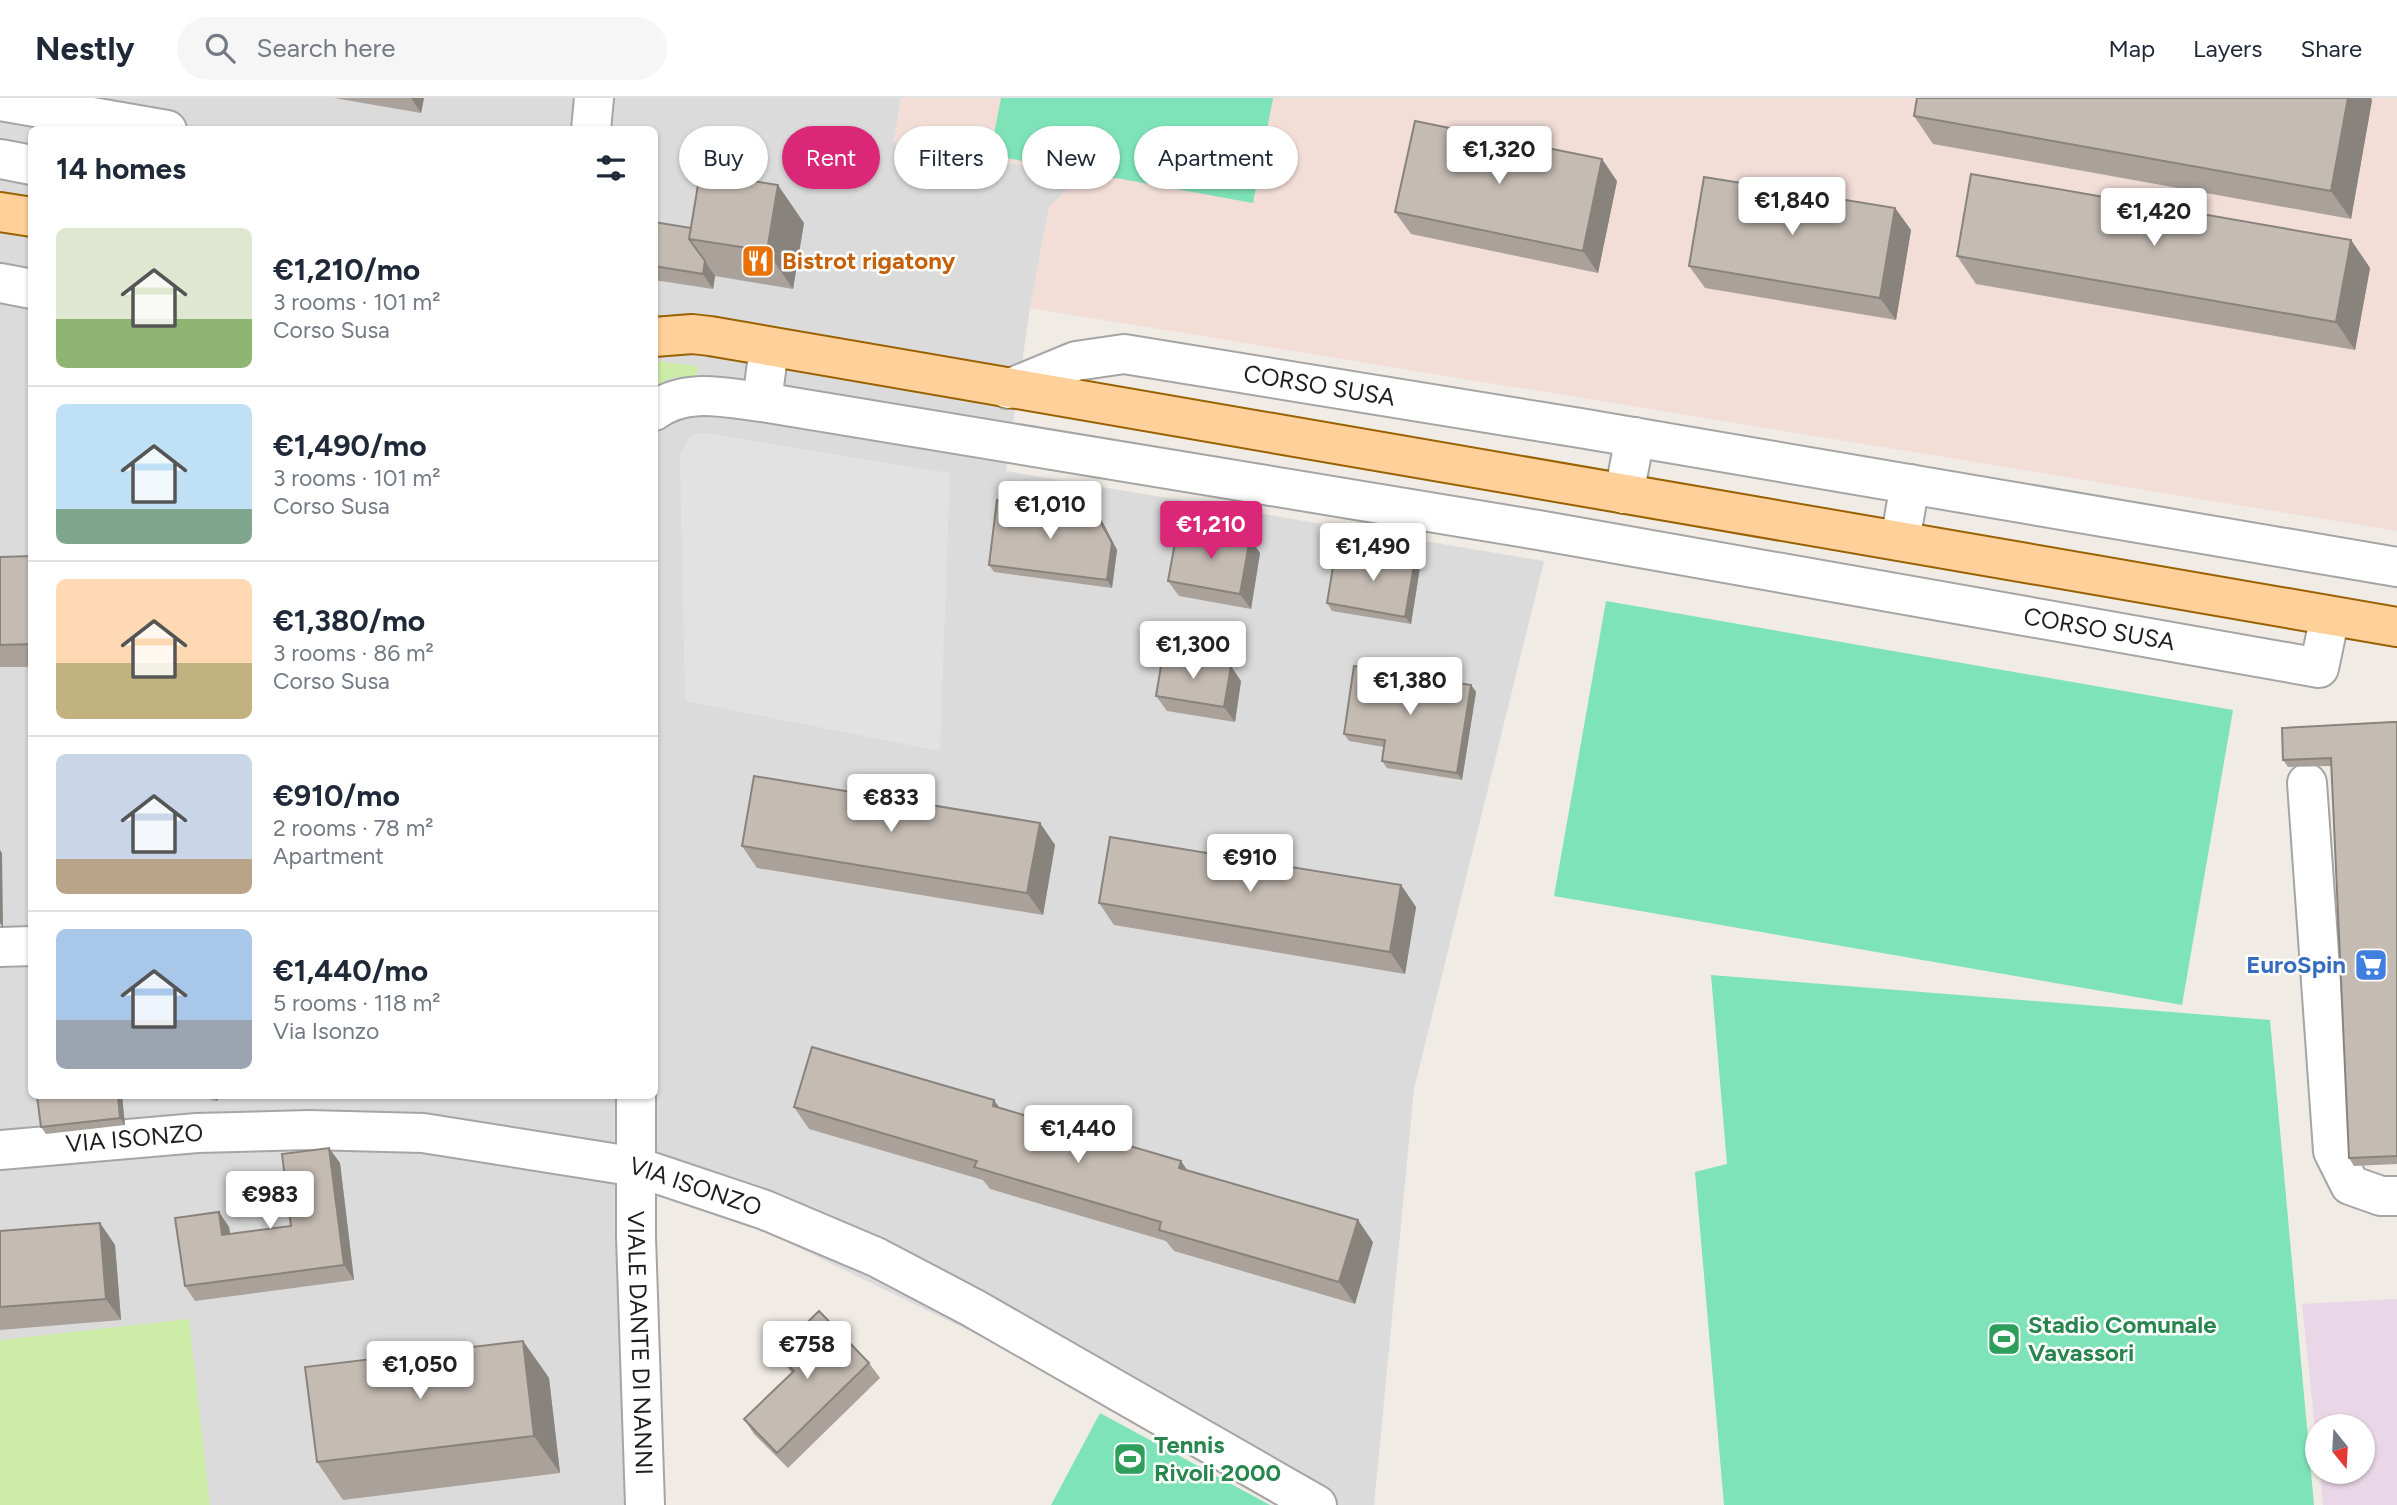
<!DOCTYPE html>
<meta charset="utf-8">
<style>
body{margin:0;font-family:Figtree,sans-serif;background:#f6f6f7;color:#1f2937;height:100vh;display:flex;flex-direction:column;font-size:26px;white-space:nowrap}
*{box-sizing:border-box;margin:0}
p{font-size:23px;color:#747a83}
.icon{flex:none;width:38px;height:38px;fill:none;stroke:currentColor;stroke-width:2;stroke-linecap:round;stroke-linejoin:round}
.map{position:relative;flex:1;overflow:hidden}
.side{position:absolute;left:28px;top:28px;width:630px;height:973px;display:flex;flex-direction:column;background:#fff;border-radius:10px;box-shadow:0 2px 5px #0004}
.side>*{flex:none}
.banner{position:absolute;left:679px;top:28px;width:665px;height:63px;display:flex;gap:14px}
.needle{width:46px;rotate:162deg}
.buttons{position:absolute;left:2305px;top:1316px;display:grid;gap:14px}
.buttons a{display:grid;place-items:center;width:70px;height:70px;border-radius:50%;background:#fff;box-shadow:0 2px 5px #0004;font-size:35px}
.price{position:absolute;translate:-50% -60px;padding:0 16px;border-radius:7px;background:#fff;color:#222;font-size:23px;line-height:46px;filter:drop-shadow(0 2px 4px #0008)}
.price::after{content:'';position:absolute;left:50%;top:42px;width:21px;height:16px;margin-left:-10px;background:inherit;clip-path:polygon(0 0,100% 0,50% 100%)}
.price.current{background:#db2777;color:#fff}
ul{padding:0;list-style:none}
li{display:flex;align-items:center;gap:21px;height:175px;padding:0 28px}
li+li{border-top:2px solid #e0e1e3}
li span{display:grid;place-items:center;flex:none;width:196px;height:140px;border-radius:10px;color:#555}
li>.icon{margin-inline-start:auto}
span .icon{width:84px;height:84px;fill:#fffc;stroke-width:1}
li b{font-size:30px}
h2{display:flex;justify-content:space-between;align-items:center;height:84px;padding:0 28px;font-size:30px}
.chip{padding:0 24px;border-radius:32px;background:#fff;box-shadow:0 2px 5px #0004;font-size:24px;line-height:63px}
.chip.current{background:#db2777;color:#fff}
header{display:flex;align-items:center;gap:42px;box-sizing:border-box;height:98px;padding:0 35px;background:#fff;border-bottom:2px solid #e0e1e3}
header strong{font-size:33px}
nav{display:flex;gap:38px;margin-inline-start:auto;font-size:24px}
.search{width:490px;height:63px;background:#f6f6f7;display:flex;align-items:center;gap:18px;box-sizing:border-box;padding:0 24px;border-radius:38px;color:#747a83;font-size:26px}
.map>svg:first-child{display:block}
.residential{fill:#dcdbdb;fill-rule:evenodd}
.industrial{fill:#e9d6e6}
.military{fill:#f2ddd7}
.grass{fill:#cceca7}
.pitch{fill:#7ee3b8}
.parking{fill:#e2e2e2}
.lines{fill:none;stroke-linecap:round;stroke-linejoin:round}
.minor-casing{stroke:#a5a5a5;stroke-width:42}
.major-casing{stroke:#996100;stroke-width:42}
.minor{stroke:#fff;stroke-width:38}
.major{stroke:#ffd09a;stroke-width:38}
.wall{fill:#a9a19a}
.shaded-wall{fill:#89837d}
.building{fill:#c4bbb3;stroke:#89837d;stroke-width:2}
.labels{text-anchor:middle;stroke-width:5;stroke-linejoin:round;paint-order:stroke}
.food-label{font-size:24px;font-weight:bold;fill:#c56008;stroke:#fff;text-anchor:start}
.street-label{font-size:24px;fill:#1e1e1e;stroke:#fff}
.shop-label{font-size:24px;font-weight:bold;fill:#366cbe;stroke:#fff;text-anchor:end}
.leisure-label{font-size:24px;font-weight:bold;fill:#27864d;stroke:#fff;text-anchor:start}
</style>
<header>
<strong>Nestly</strong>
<div class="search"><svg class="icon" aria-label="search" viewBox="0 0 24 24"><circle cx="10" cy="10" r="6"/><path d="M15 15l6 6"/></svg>Search here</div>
<nav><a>Map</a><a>Layers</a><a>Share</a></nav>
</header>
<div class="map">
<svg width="2397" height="1407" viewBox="0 0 2397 1407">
<rect width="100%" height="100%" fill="#f0ebe4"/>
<path class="residential" d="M0,0H901L894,44L1082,78L1049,109L1030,210L1006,373L1544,463L1414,991L1374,1407H1327L643,1074L659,1407H0ZM32,32H654V998H32Z"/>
<path class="industrial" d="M2397,1201V1407H2323L2320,1374H2362V1328H2317V1349L2302,1206Z"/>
<path class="military" d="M901,0H2397V433L1030,210L1049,109L1081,78L894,44Z"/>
<path class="grass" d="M655,263L698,268L696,281C679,278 668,278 655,289Z
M189,1221L210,1407H0V1242Z"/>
<path class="pitch" d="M1001,0H1273L1253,105L990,57Z
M1606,503L2233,612L2182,907L1554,798Z
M1711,877L2270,922L2314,1407H1724L1695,1074L1727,1066Z
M1100,1315L1270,1407H1051Z"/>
<path class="parking" d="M706,335L950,375L940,653L685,603L680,358L688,341L696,336Z"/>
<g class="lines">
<defs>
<g id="minor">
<path d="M0,3L167,32"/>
<path d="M591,32L594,0"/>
<path d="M0,61L32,67"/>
<path d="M0,185L32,191"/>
<path id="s1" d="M1008,291L1076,263L1124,256L1580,330L2397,469"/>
<path d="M762,304L769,249"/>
<path id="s2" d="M654,313C686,289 726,300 762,304L1538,432L2319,570L2330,518"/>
<path d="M1624,396L1635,339"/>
<path d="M1900,443L1910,386"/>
<path d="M2307,685L2333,1053L2350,1087L2381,1098H2397"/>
<path d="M0,849L32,848"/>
<path id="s3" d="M636,998V1139L645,1407"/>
<path id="s4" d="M0,1052L197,1035L309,1032L423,1035L637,1069L765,1112L876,1159L973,1210L1317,1407"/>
</g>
<path id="major" d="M0,114L32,119
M654,239L692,236L710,238L2397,529"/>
</defs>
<use href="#minor" class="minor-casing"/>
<use href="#major" class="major-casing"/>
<use href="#minor" class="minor"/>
<use href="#major" class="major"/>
</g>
<path class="wall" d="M334,0H424L421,15Z
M1917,0H2371L2372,2L2351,121L1933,46L1914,18Z
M1617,83L1598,175L1411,136L1395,114Z
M1895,110L1911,132L1896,222L1705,190L1689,168Z
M654,124L691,130L804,125L793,191L715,178L713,191L654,182Z
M2351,142L2370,170L2355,252L1976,186L1957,158Z
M1101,421L1117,452L1112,490L994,474L989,467Z
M1189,448L1260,455L1251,511L1179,498L1168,483Z
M32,458V569H0V459Z
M1354,467L1420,469L1411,526L1332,513L1327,505Z
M1241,583L1235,624L1167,613L1156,598Z
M1471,587L1476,594L1462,682L1387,670L1382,663L1384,649L1349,643L1344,636Z
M2397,624V1066L2354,1068L2349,1060L2332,668L2288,669L2283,662Z
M1040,725L1055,747L1043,817L757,770L742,748Z
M1401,787L1416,809L1405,876L1114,827L1099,805Z
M122,998L125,1027L46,1036L41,1029Z
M196,998H219L217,1003Z
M994,1002L1000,1011L1187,1072L1373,1144L1355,1206L1174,1153L1166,1143L990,1091L983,1082L809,1031L794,1009Z
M329,1050L340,1065L354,1182L195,1203L185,1188L219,1114L229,1129L230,1136L291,1128Z
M100,1125L115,1147L121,1222L0,1232V1133Z
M523,1243L549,1280L560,1375L343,1402L317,1364Z
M776,1255L869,1265L880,1280L788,1370L754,1336L744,1321L792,1275Z"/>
<path class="shaded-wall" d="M411,0H424L421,15Z
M2348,0H2371L2372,2L2351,121L2331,93Z
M1602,61L1617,83L1598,175L1583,153Z
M778,87L804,125L793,191L767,153Z
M1895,110L1911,132L1896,222L1880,200Z
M2351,142L2370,170L2355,252L2336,224Z
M705,163L715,178L713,191L703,176Z
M1095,414L1101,421L1117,452L1112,490L1107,482Z
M1250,440L1260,455L1251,511L1240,496Z
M1415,462L1420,469L1411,526L1405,519Z
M1231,568L1241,583L1235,624L1224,609Z
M1471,587L1476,594L1462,682L1457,675Z
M1040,725L1055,747L1043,817L1027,795Z
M0,752L2,755L3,830L0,825Z
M1401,787L1416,809L1405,876L1390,854Z
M118,998H122L125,1027L120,1020Z
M213,998H219L217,1003Z
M994,1002L1009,1024L993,1008Z
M329,1050L340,1065L354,1182L344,1167Z
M1181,1063L1196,1085L1179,1070Z
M219,1114L229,1129L233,1152L222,1137Z
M1358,1122L1373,1144L1355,1206L1339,1184Z
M100,1125L115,1147L121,1222L106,1201Z
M523,1243L549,1280L560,1375L534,1338Z"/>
<path class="building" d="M1917,0H2348L2331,93L1914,18Z
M1415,23L1602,61L1583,153L1395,114Z
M700,75L778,87L767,153L689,141Z
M1971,76L2351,142L2336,224L1957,158Z
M1704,79L1895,110L1880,200L1689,168Z
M654,124L691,130L689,141L705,163L703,176L654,168Z
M997,402L1095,414L1112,445L1107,482L989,467Z
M1192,430L1250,440L1240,496L1168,483L1175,445L1189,448Z
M1357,452L1415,462L1405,519L1327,505L1334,463L1354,467Z
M32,458V546L0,547V459Z
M1163,556L1231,568L1224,609L1156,598Z
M1354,568L1471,587L1457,675L1382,663L1385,642L1344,636Z
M2393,624H2397V1058L2349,1060L2331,660L2283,662L2282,630Z
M754,678L1040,725L1027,795L742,748Z
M1110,739L1401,787L1390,854L1099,805Z
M812,949L994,1002L993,1008L1181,1063L1179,1070L1358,1122L1339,1184L1159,1132L1161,1124L974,1069L977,1063L794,1009Z
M37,998H118L120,1020L41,1029Z
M329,1050L344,1167L185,1188L175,1120L219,1114L222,1137L291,1128L282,1056Z
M100,1125L106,1201L0,1209V1133Z
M819,1213L869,1265L777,1355L744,1321L794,1273L776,1255Z
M523,1243L534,1338L317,1364L305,1269Z"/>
<defs>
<symbol id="restaurant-square" viewBox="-11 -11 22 22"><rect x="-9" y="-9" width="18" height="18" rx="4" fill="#e8710a" stroke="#fff"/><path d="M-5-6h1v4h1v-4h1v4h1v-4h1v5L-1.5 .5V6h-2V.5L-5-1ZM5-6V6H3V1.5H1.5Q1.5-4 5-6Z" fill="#fff"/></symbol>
<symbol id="supermarket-square" viewBox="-11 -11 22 22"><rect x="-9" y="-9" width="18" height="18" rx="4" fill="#3f7fe0" stroke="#fff"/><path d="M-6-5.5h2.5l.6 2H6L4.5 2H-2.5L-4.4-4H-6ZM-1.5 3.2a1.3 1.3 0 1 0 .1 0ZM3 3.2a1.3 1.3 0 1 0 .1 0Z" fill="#fff"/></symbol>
<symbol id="stadium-square" viewBox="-11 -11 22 22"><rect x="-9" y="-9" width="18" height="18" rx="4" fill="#2e9e5b" stroke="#fff"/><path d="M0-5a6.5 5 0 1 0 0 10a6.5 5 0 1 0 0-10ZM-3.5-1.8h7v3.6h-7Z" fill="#fff"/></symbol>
</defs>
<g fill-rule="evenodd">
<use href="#restaurant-square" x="739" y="144" width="38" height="38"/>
<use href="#supermarket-square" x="2352" y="848" width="38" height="38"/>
<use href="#stadium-square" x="1985" y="1222" width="38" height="38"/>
<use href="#stadium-square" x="1111" y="1342" width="38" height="38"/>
</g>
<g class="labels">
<g class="food-label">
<text x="782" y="171">Bistrot rigatony</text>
</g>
<g class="street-label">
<text dy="8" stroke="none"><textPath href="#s1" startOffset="320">CORSO SUSA</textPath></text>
<text dy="8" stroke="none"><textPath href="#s2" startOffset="1468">CORSO SUSA</textPath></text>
<text dy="8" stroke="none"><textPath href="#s4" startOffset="135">VIA ISONZO</textPath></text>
<text dy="8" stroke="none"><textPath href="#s4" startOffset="702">VIA ISONZO</textPath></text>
<text dy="8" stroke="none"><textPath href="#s3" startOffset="247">VIALE DANTE DI NANNI</textPath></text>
</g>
<g class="shop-label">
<text x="2346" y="875">EuroSpin</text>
</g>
<g class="leisure-label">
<text x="2028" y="1235">Stadio Comunale<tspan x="2028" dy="28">Vavassori</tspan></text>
<text x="1154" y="1355">Tennis<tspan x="1154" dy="28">Rivoli 2000</tspan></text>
</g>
</g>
</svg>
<div class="buttons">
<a><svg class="needle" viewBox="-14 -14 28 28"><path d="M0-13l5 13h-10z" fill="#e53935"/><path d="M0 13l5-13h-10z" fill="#747a83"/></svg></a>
</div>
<b class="price" style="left:1499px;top:88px">€1,320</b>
<b class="price" style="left:1792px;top:139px">€1,840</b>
<b class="price" style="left:2154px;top:150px">€1,420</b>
<b class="price" style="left:1050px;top:443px">€1,010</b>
<b class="price current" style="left:1211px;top:463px">€1,210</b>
<b class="price" style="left:1373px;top:485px">€1,490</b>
<b class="price" style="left:1193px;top:583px">€1,300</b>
<b class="price" style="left:1410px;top:619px">€1,380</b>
<b class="price" style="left:891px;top:736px">€833</b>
<b class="price" style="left:1250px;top:796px">€910</b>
<b class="price" style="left:1078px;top:1067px">€1,440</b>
<b class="price" style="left:270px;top:1133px">€983</b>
<b class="price" style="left:807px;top:1283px">€758</b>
<b class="price" style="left:420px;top:1303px">€1,050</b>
<div class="banner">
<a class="chip">Buy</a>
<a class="chip current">Rent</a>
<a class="chip">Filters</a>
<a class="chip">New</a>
<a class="chip">Apartment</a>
</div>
<section class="side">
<h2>14 homes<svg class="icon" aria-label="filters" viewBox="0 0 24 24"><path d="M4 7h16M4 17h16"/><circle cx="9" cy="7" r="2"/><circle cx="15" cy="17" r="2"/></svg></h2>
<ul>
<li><span style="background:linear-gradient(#dfe7d0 65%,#8fb573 0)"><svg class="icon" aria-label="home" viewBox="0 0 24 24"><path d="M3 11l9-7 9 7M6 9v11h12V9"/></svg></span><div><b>€1,210/mo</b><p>3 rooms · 101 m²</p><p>Corso Susa</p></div></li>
<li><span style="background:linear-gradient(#bfe0f5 75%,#7fa58c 0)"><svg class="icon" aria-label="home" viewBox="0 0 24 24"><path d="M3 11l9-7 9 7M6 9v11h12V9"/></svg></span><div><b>€1,490/mo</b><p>3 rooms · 101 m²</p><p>Corso Susa</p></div></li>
<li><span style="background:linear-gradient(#ffd9b3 60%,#c2b280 0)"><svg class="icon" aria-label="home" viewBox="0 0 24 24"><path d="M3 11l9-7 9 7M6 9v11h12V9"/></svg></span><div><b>€1,380/mo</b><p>3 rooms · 86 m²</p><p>Corso Susa</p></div></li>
<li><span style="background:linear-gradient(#c9d6e8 75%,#b9a48a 0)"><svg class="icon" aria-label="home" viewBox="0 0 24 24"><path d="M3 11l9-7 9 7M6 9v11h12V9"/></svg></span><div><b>€910/mo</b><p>2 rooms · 78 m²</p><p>Apartment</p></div></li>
<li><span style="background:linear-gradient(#a9c7e8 65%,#9aa5b1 0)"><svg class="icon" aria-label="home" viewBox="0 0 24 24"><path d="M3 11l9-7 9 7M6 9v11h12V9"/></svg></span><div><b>€1,440/mo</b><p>5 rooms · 118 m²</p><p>Via Isonzo</p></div></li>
</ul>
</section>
</div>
